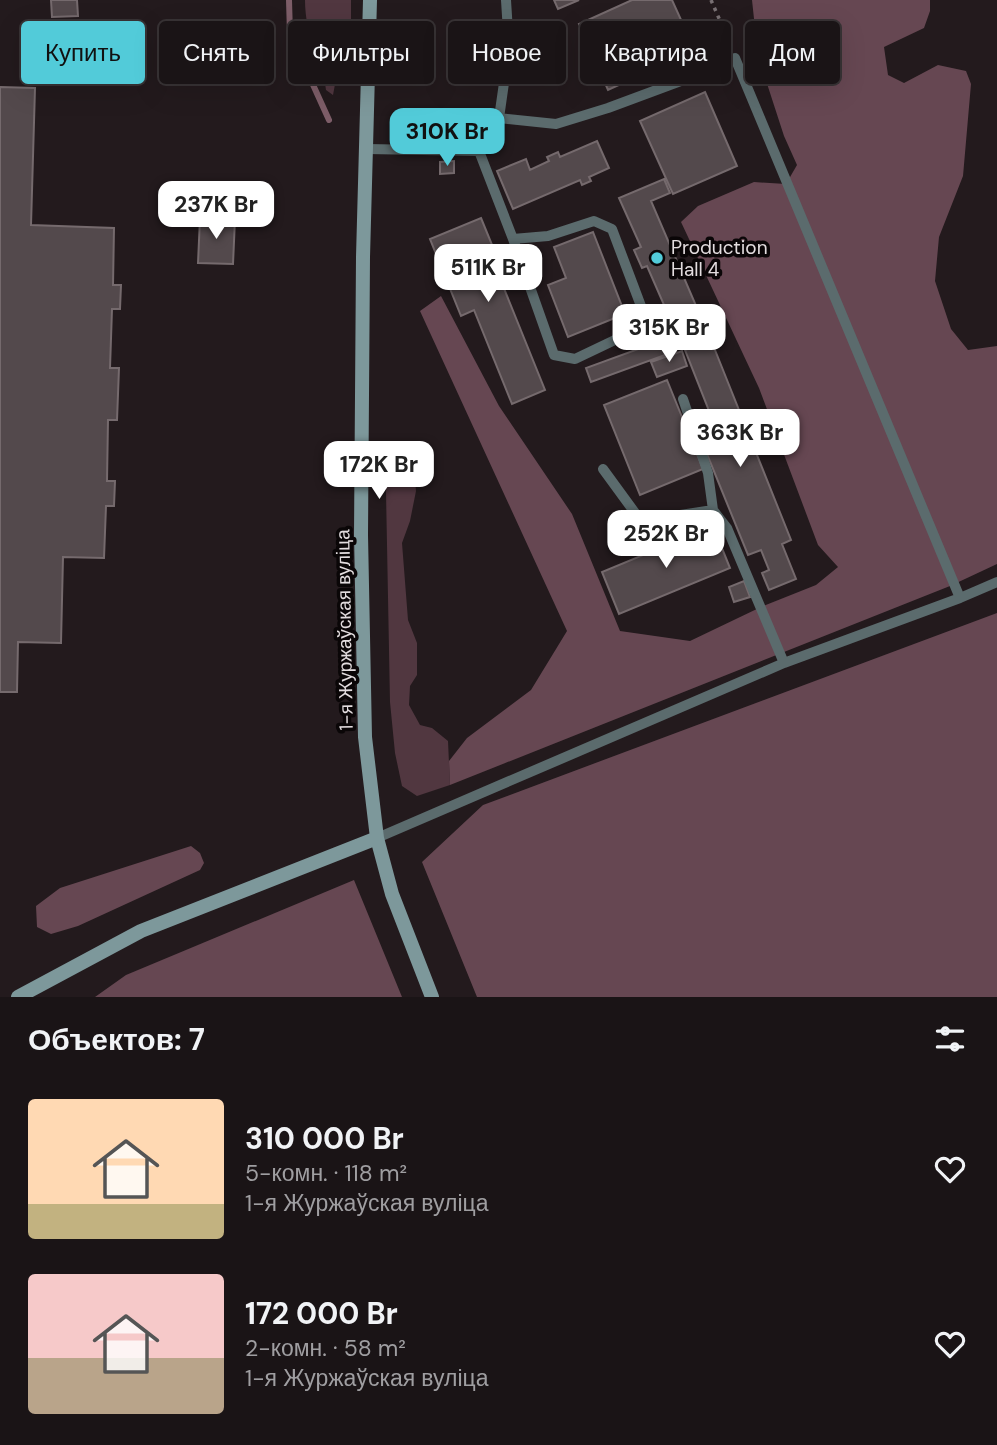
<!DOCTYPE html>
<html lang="ru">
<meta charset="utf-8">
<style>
body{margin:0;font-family:"DM Sans",sans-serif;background:#272123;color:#f1f3f6;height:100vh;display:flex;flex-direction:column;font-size:26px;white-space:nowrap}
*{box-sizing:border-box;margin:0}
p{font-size:23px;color:#9f9ea1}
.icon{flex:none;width:38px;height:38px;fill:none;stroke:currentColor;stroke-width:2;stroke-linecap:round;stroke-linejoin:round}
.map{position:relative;height:997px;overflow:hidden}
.details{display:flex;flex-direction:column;background:#1a1416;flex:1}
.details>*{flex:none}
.guide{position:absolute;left:21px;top:21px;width:956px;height:63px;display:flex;gap:14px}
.price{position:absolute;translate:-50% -60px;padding:0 16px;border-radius:14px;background:#fff;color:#222;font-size:23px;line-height:46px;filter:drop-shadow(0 2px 4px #0008)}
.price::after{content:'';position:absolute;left:50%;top:42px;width:21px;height:16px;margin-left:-10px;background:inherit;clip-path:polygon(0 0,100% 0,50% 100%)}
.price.on{background:#52cbd9;color:#111}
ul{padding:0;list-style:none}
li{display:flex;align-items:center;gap:21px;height:175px;padding:0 28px}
li span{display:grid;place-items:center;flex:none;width:196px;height:140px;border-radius:7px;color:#555}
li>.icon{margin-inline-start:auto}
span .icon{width:84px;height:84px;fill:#fffc;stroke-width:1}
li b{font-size:30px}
h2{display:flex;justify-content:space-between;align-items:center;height:84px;padding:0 28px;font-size:30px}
.pill{padding:0 24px;border-radius:7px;background:#1a1416;box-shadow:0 7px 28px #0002,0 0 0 2px #383335;font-size:24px;line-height:63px}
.pill.on{background:#52cbd9;color:#111}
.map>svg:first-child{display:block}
.green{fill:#513740}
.forest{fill:#664752}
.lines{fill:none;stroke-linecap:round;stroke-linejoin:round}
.stream{stroke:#7d5d68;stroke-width:6}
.building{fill:#53494c;stroke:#756a6d;stroke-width:2}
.path{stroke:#787073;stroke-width:3.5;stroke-dasharray:3.5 5;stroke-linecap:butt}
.lane{stroke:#5b6b6d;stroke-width:10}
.secondary{stroke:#7d989b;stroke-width:14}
.poi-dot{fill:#52cbd9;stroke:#0a0607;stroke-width:2.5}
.labels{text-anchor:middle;stroke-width:7;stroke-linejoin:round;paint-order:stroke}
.poi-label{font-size:19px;fill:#e3dddf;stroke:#0a0607;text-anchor:start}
.street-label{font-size:19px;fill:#e3dddf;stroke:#0a0607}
</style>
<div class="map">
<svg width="997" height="997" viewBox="0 0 997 997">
<rect width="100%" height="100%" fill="#231a1d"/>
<path class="green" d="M305,0H351V44L336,79L333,95L326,90C324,74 320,66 314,51C309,35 305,17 305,0Z
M404,451L413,458L416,491L410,521L402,543L408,620L417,643V675L410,686L409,705L420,725L432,728L448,741L450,785L417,796L402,786L395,753L390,702L386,492L387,459Z"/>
<path class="forest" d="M752,0H930V11L924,28L884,47L888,75L904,83L938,65L966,71L971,84L963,176L939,237L935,281L951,329L968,350L997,346V564L950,586L450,785L449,761L467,738L531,690L567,631L420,311L441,296L499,406L572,514L620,631L690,641L761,607L816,585L838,567L818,545L759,388L681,222L698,206L754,182L786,184L797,165L784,136L758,56Z
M997,613V997H477L422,862L483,805Z
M191,846L200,853L204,863L200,870L78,926L51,934L37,927L36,906L60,888Z
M354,880L402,997H95L126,975Z"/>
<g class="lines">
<path class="stream" d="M289,0L290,34L329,120"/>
</g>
<path class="building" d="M51,0H77L78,16L52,17Z
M554,0H579L558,9Z
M632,0H672L697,55L678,64L676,59L608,90L579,24Z
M0,87L35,88L31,225L114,228L113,285H121L120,309H112L110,368H119L117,420H108L107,481H115L114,506H106L104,558L63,557L61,643L18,642L17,692H0Z
M705,92L737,166L673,194L640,121Z
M597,141L609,168L589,177L591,181L582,185L580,180L513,209L497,171L526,159L530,170L549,161L547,157L558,152L560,157Z
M454,161V173L440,174V162Z
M664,179L670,193L651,201L709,336L682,347L676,333L669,336L661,317L668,314L647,266L642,268L634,250L641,247L619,198Z
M200,218L235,219L233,264L198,263Z
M481,218L506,279L501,281L545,390L512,404L474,310L461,316L430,239Z
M593,232L625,314L568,337L548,285L566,278L554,247Z
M671,337L676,351L591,382L586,368Z
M711,340L791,540L782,544L796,579L769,590L762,573L769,570L761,550L748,555L696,427L713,421L685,350Z
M682,351L687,366L657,377L651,362Z
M667,380L703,469L640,495L604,405Z
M713,526L730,568L619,614L602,572Z
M744,581L750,597L734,602L729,587Z"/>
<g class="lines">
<path class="path" d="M711,0L731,46"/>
<path class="lane" d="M499,118L556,124L608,108L713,69L735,58L960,598
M367,149L479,151L513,239L554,355L575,359L640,328L644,314L612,229L594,221L548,236L513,239
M479,151L499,118L509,48L506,0
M683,399L708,473L713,510L727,528L784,663
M603,469L641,521L713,510
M377,838L784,663L960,598L997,582"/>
<path class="secondary" d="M370,0L363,257L361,535L365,737L377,838L392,894L432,997
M18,997L141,931L377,838"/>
</g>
<circle class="poi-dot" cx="657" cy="258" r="7"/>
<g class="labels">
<g class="poi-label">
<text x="671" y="254">Production<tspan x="671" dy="22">Hall 4</tspan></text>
</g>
<g class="street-label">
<text transform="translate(344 630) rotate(-91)" y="7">1-я Журжаўская вуліца</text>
</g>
</g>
</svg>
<b class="price on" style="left:447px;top:168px">310K Br</b>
<b class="price" style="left:216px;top:241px">237K Br</b>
<b class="price" style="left:488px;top:304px">511K Br</b>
<b class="price" style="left:669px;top:364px">315K Br</b>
<b class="price" style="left:740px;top:469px">363K Br</b>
<b class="price" style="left:379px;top:501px">172K Br</b>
<b class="price" style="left:666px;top:570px">252K Br</b>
<div class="guide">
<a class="pill on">Купить</a>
<a class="pill">Снять</a>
<a class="pill">Фильтры</a>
<a class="pill">Новое</a>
<a class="pill">Квартира</a>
<a class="pill">Дом</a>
</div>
</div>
<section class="details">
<h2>Объектов: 7<svg class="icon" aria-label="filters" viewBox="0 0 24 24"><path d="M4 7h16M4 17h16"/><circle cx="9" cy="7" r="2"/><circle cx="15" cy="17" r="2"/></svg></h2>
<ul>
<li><span style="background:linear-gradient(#ffd9b3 75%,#c2b280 0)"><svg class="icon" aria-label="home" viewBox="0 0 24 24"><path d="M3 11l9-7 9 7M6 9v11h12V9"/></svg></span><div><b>310 000 Br</b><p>5-комн. · 118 m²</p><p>1-я Журжаўская вуліца</p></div><svg class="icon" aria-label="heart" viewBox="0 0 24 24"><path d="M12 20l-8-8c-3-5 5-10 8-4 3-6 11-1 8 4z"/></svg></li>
<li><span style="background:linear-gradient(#f6c9c9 60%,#b9a48a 0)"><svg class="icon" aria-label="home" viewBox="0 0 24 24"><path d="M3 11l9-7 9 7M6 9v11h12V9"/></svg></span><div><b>172 000 Br</b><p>2-комн. · 58 m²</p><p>1-я Журжаўская вуліца</p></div><svg class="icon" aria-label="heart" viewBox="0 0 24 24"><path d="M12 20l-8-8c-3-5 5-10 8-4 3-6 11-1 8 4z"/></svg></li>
</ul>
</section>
